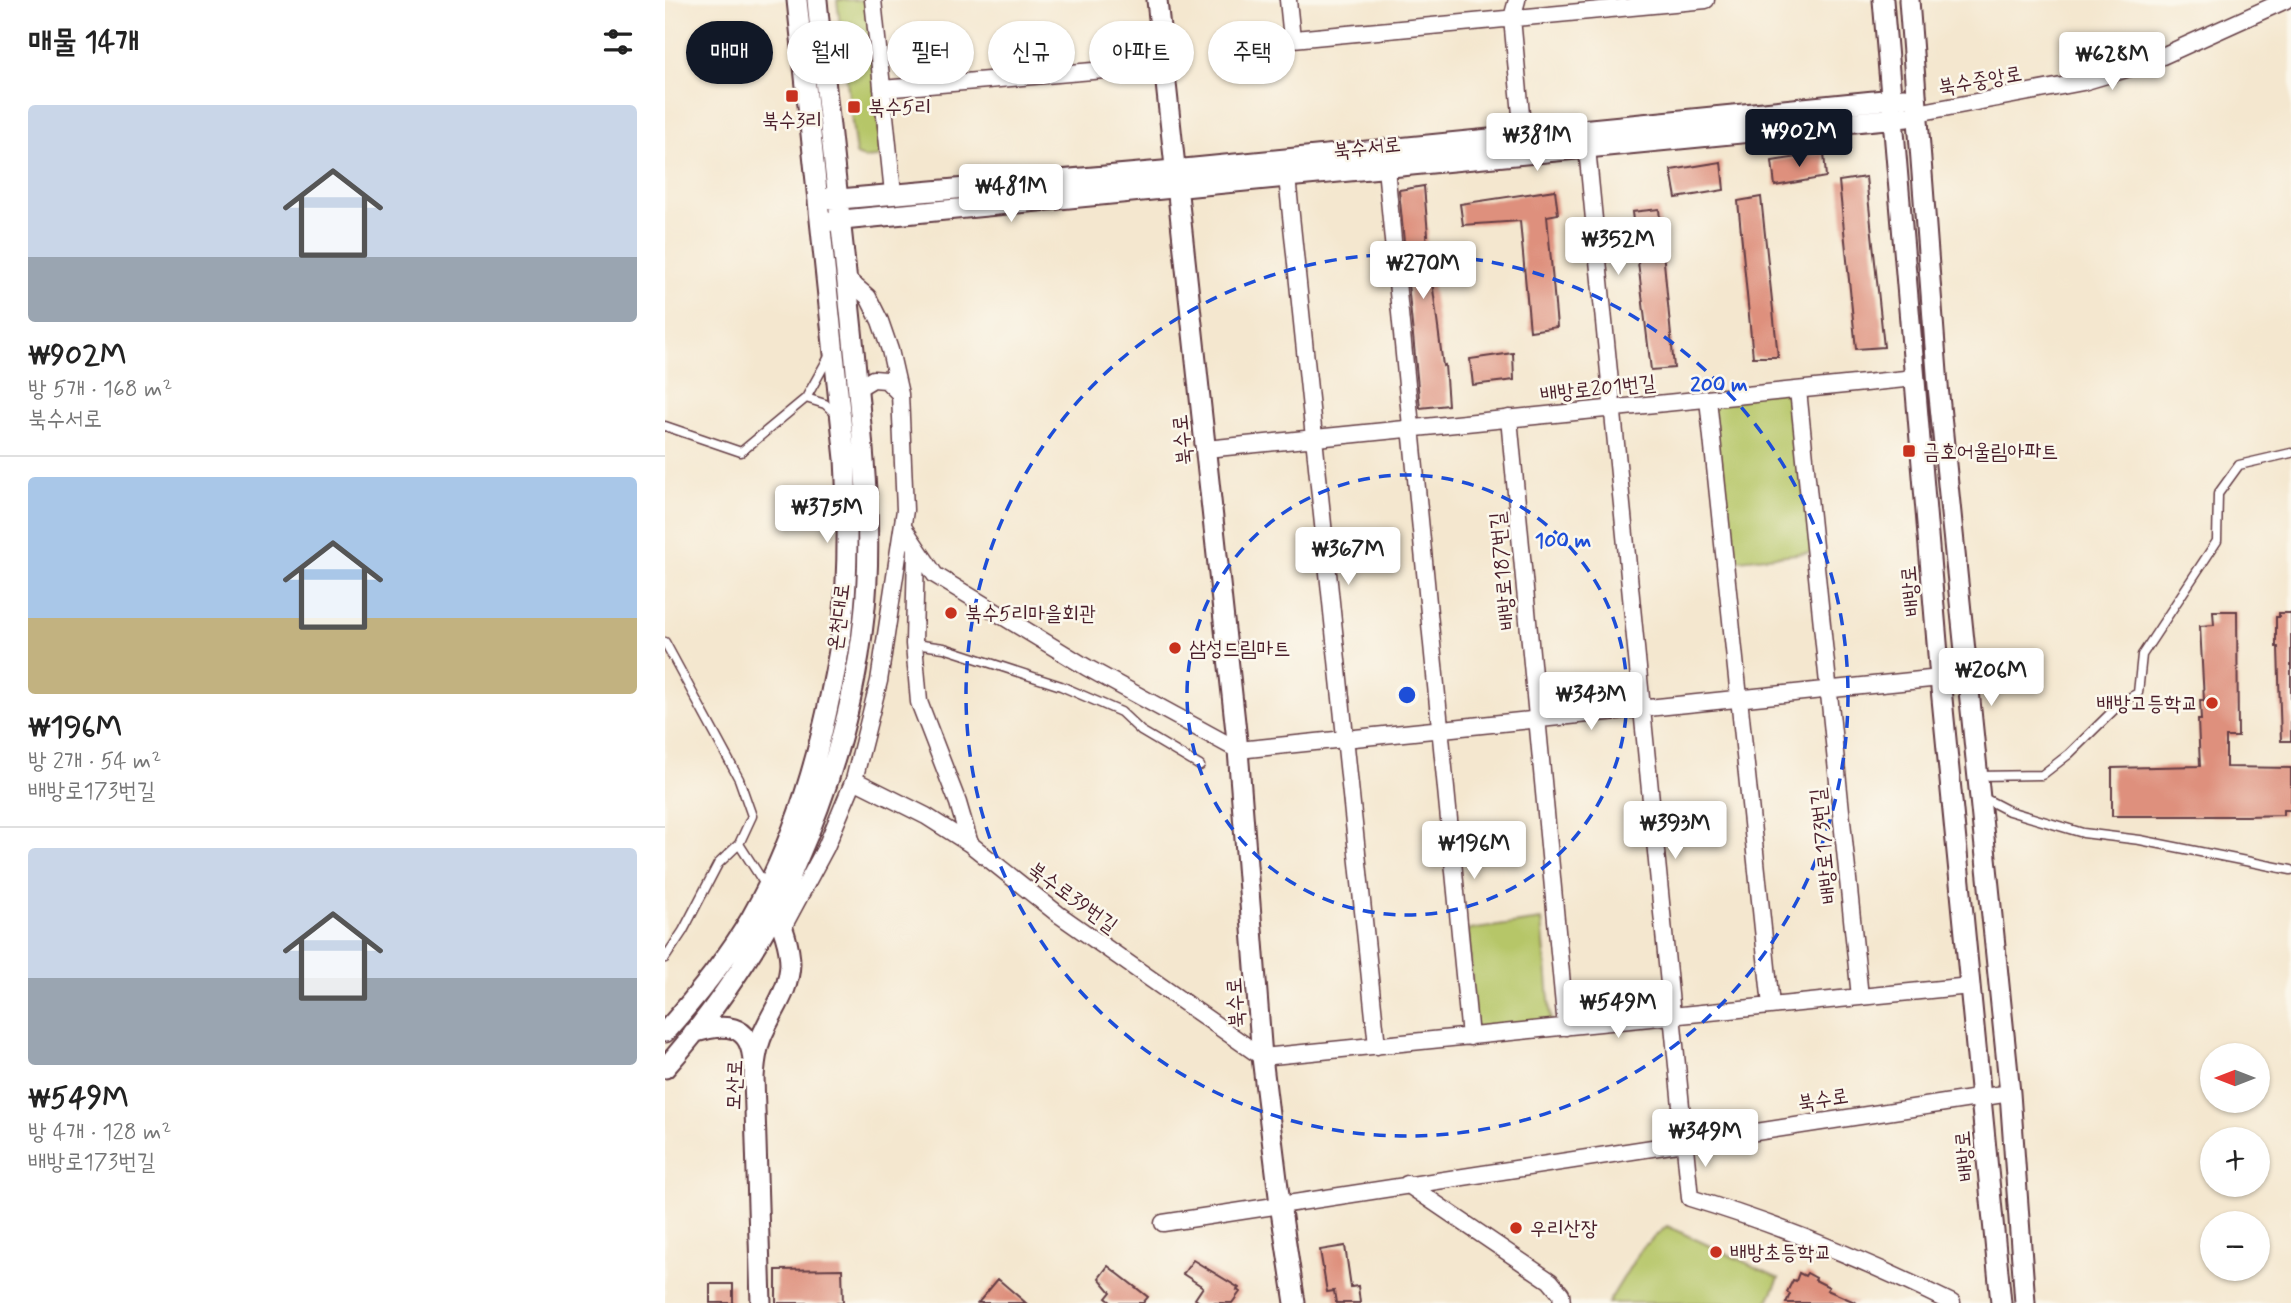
<!DOCTYPE html>
<html lang="ko">
<meta charset="utf-8">
<style>
body{margin:0;font-family:Mynerve,"Poor Story",sans-serif;background:#f2f2f2;color:#222;height:100vh;display:flex;flex-direction:column;font-size:26px;white-space:nowrap}
*{box-sizing:border-box;margin:0}
p{font-size:23px;color:#767676}
.icon{flex:none;width:38px;height:38px;fill:none;stroke:currentColor;stroke-width:2;stroke-linecap:round;stroke-linejoin:round}
.map{position:relative;flex:1;overflow:hidden}
.drawer{display:flex;flex-direction:column;background:#fff;width:665px}
.drawer>*{flex:none}
.top-card{position:absolute;left:21px;top:21px;width:665px;height:63px;display:flex;gap:14px}
.needle{width:46px;rotate:270deg}
.controls{position:absolute;left:1535px;top:1043px;display:grid;gap:14px}
.controls a{display:grid;place-items:center;width:70px;height:70px;border-radius:50%;background:#fff;box-shadow:0 2px 5px #0004;font-size:35px}
.price{position:absolute;translate:-50% -60px;padding:0 16px;border-radius:7px;background:#fff;color:#222;font-size:23px;line-height:46px;filter:drop-shadow(0 2px 4px #0008)}
.price::after{content:'';position:absolute;left:50%;top:42px;width:21px;height:16px;margin-left:-10px;background:inherit;clip-path:polygon(0 0,100% 0,50% 100%)}
.price.on{background:#111827;color:#fff}
ul{padding:0;list-style:none}
li{display:grid;align-content:center;gap:14px;height:371px;padding:0 28px}
li+li{border-top:2px solid #e0e0e0}
li span{display:grid;place-items:center;height:217px;border-radius:7px;color:#555}
li>.icon{margin-inline-start:auto}
span .icon{width:126px;height:126px;fill:#fffc;stroke-width:1}
li b{font-size:30px}
h2{display:flex;justify-content:space-between;align-items:center;height:84px;padding:0 28px;font-size:30px}
.tag{padding:0 24px;border-radius:32px;background:#fff;box-shadow:0 2px 5px #0004;font-size:24px;line-height:63px}
.tag.on{background:#111827;color:#fff}
main{display:flex;flex:1;min-height:0}
.map>svg:first-child{display:block}
.green{fill:#b6c668;stroke:#80724a;stroke-width:2}
.building{fill:#de907d}
.lines{fill:none;stroke-linecap:round;stroke-linejoin:round}
.service-casing{stroke:#643d44;stroke-width:11}
.minor-casing{stroke:#643d44;stroke-width:19}
.tertiary-casing{stroke:#643d44;stroke-width:23}
.service{stroke:#fff;stroke-width:8}
.minor{stroke:#fff;stroke-width:16}
.tertiary{stroke:#fff;stroke-width:19}
.ring{fill:none;stroke:#1d4ed8;stroke-width:3.5;stroke-dasharray:12 9}
.poi-dot{fill:#c8321e;stroke:#fbf7ec;stroke-width:2.5}
.labels{text-anchor:middle;stroke-width:5;stroke-linejoin:round;paint-order:stroke}
.street-label{font-size:21px;fill:#4a1f2b;stroke:#fbf7ec}
.poi-label{font-size:21px;fill:#4a1f2b;stroke:#fbf7ec;text-anchor:start}
.centre{fill:#1d4ed8;stroke:#fbf7ec;stroke-width:3.5}
.ring-label{font-size:21px;text-anchor:middle;font-weight:bold;fill:#1d4ed8;stroke:#fbf7ec;stroke-width:5;stroke-linejoin:round;paint-order:stroke}
</style>
<main>
<section class="drawer">
<h2>매물 14개<svg class="icon" aria-label="filters" viewBox="0 0 24 24"><path d="M4 7h16M4 17h16"/><circle cx="9" cy="7" r="2"/><circle cx="15" cy="17" r="2"/></svg></h2>
<ul>
<li><span style="background:linear-gradient(#c9d6e8 70%,#9aa5b1 0)"><svg class="icon" aria-label="home" viewBox="0 0 24 24"><path d="M3 11l9-7 9 7M6 9v11h12V9"/></svg></span><div><b>₩902M</b><p>방 5개 · 168 m²</p><p>북수서로</p></div></li>
<li><span style="background:linear-gradient(#a9c7e8 65%,#c2b280 0)"><svg class="icon" aria-label="home" viewBox="0 0 24 24"><path d="M3 11l9-7 9 7M6 9v11h12V9"/></svg></span><div><b>₩196M</b><p>방 2개 · 54 m²</p><p>배방로173번길</p></div></li>
<li><span style="background:linear-gradient(#c9d6e8 60%,#9aa5b1 0)"><svg class="icon" aria-label="home" viewBox="0 0 24 24"><path d="M3 11l9-7 9 7M6 9v11h12V9"/></svg></span><div><b>₩549M</b><p>방 4개 · 128 m²</p><p>배방로173번길</p></div></li>
</ul>
</section>
<div class="map">
<svg width="1626" height="1303" viewBox="0 0 1626 1303">
<rect width="100%" height="100%" fill="#fbf7ec"/>
<filter id="ink" filterUnits="userSpaceOnUse"><feTurbulence type="fractalNoise" baseFrequency=".0143" numOctaves="2"/><feDisplacementMap in="SourceGraphic" scale="14" xChannelSelector="R" yChannelSelector="G"/><feConvolveMatrix kernelMatrix="1 2 1 2 8 2 1 2 1" color-interpolation-filters="sRGB"/></filter>
<filter id="wash" filterUnits="userSpaceOnUse"><feTurbulence type="fractalNoise" baseFrequency=".00686" numOctaves="4" result="noise"/><feDisplacementMap in="SourceGraphic" scale="28" xChannelSelector="R" yChannelSelector="G"/><feGaussianBlur stdDeviation="1.57" result="paint"/><feColorMatrix in="noise" values="0 0 0 0 0 0 0 0 0 0 0 0 0 0 0 0 0 1.4 0 .05"/><feComposite in="paint" operator="in"/></filter>
<g filter="url(#wash)">
<rect width="100%" height="100%" fill="#f4e7cf"/>
<path class="green" d="M172,0H201L217,152L213,157L199,158L191,155Z
M1132,386L1149,552L1065,561L1046,394Z
M877,920L886,1021L810,1029L803,930Z
M1002,1226L1114,1278L1102,1303H943L976,1249Z"/>
<g id="blocks">
<path class="building" d="M1159,153L1161,177L1110,186L1107,161Z
M1056,162L1059,190L1011,198L1006,170Z
M1201,177L1219,347L1191,349L1174,181Z
M759,186L763,235H761L778,366L780,365L783,405L755,408L734,190Z
M890,190L893,214L882,216L892,327L865,331L855,221L798,225L795,204Z
M1096,197L1113,357H1088L1073,201Z
M994,209L1009,368L986,370L967,212Z
M848,353L849,380L808,385L805,359Z
M1548,611H1572L1573,737H1561V767L1626,768V810H1618V815L1582,816H1447V768L1535,766L1533,720H1536L1535,700H1539L1535,626L1549,625Z
M1614,613H1626V741H1616L1613,647H1611V617H1614Z
M680,1246L686,1287L693,1286L695,1303H671L669,1291L662,1292L655,1250Z
M528,1260L574,1288L572,1290L575,1292L567,1303H536L530,1299L538,1287L518,1274Z
M443,1266L483,1297L478,1303H447L441,1298L446,1292L434,1278Z
M177,1269L178,1303H111V1270Z
M1134,1273L1140,1276L1142,1273L1151,1278L1150,1280L1164,1287L1162,1290L1192,1303H1121L1125,1294L1122,1292L1128,1280L1131,1281Z
M333,1279L361,1303H313Z
M45,1284H68V1303H45Z"/>
</g>
</g>
<g filter="url(#ink)">
<use href="#blocks" fill-opacity="0" stroke="#643d44" stroke-width="2"/>
<g class="lines">
<defs>
<path id="service" d="M141,398L160,404L171,414
M0,426L76,452L141,398L165,355
M0,642L74,779L87,816L74,844L53,864L18,931L0,958
M249,644L279,648L396,686L456,712L476,731L535,766
M1312,776L1377,775L1404,754L1458,701L1473,693L1477,655L1552,541L1553,494L1574,465L1626,453
M1317,797L1344,811L1418,833L1475,840L1626,870
M74,844L101,886"/>
<path id="minor" d="M208,0L228,193
M623,0L627,39
M852,0L847,18L858,136
M576,44L1041,0
M217,89L498,65
M1252,113L1418,82L1482,63L1621,0
M922,148L1025,1198C1115,1225 1202,1261 1287,1303
M721,168L805,1037
M622,177L712,1046
M193,388L208,379L221,380L235,394
M1133,390L1195,997
M1043,399L1106,1006
M844,418L901,1027
M541,449L1250,378
M238,527L270,575L421,667L573,750L1275,678
M251,547L249,644L254,702L293,803L305,844
M189,780L261,816L305,844L393,914L597,1057L1305,986
M117,929L161,847L189,780L214,681L240,510L235,394L225,350L215,321L203,297L183,280
M742,1184L885,1281L896,1294L897,1303
M498,1223L1345,1093"/>
<path id="tertiary" d="M492,0L573,750L597,1057L615,1204L630,1303
M1218,0L1275,678L1336,1303
M1244,0L1273,386L1345,1093L1360,1303
M154,198L175,199L509,170L1239,98
M157,222L1242,117
M0,1032C32,996 62,959 86,918C126,848 150,771 166,692C170,672 175,650 177,629C184,573 183,516 180,459L132,0
M28,1033C58,1023 86,1022 88,1062
M0,1068C40,1023 81,965 110,912C118,897 124,881 130,865C165,787 190,702 199,617C208,538 199,459 192,381C180,254 164,127 152,0
M96,1303L89,1077C90,1060 92,1044 100,1029C110,1007 124,990 125,964C125,943 115,921 107,901"/>
</defs>
<use href="#service" class="service-casing"/>
<use href="#minor" class="minor-casing"/>
<use href="#tertiary" class="tertiary-casing"/>
<use href="#service" class="service"/>
<use href="#minor" class="minor"/>
<use href="#tertiary" class="tertiary"/>
</g>
</g>
<g class="ring">
<circle cx="742" cy="695" r="220"/>
<circle cx="742" cy="695" r="441"/>
</g>
<g class="poi-dot">
<rect x="120" y="89" width="14" height="14" rx="3.5"/>
<rect x="182" y="100" width="14" height="14" rx="3.5"/>
<rect x="1237" y="444" width="14" height="14" rx="3.5"/>
<circle cx="286" cy="613" r="7"/>
<circle cx="510" cy="648" r="7"/>
<circle cx="1547" cy="703" r="7"/>
<circle cx="851" cy="1228" r="7"/>
<circle cx="1051" cy="1252" r="7"/>
</g>
<g class="labels">
<g class="street-label">
<text transform="translate(1315 80) rotate(-10)" y="7">북수중앙로</text>
<text transform="translate(702 147) rotate(-6)" y="7">북수서로</text>
<text transform="translate(933 388) rotate(-6)" y="7">배방로201번길</text>
<text transform="translate(517 440) rotate(-96)" y="7">북수로</text>
<text transform="translate(837 571) rotate(-95)" y="7">배방로187번길</text>
<text transform="translate(1245 591) rotate(-95)" y="7">배방로</text>
<text transform="translate(173 617) rotate(-83)" y="7">온천대로</text>
<text transform="translate(1158 846) rotate(-96)" y="7">배방로173번길</text>
<text transform="translate(408 897) rotate(36)" y="7">북수로39번길</text>
<text transform="translate(570 1003) rotate(-94)" y="7">북수로</text>
<text transform="translate(69 1085) rotate(-88)" y="7">모산로</text>
<text transform="translate(1158 1099) rotate(-9)" y="7">북수로</text>
<text transform="translate(1299 1156) rotate(-95)" y="7">배방로</text>
</g>
<g class="poi-label">
<text x="203" y="114">북수5리</text>
<text x="127" y="127" text-anchor="middle">북수3리</text>
<text x="1258" y="458">금호어울림아파트</text>
<text x="300" y="620">북수5리마을회관</text>
<text x="524" y="655">삼성드림마트</text>
<text x="1533" y="710" text-anchor="end">배방고등학교</text>
<text x="865" y="1235">우리산장</text>
<text x="1065" y="1259">배방초등학교</text>
</g>
</g>
<circle cx="742" cy="695" r="10" class="centre"/>
<g class="ring-label">
<text x="1054" y="391">200 m</text>
<text x="898" y="547">100 m</text>
</g>
</svg>
<div class="controls">
<a><svg class="needle" viewBox="-14 -14 28 28"><path d="M0-13l5 13h-10z" fill="#e53935"/><path d="M0 13l5-13h-10z" fill="#767676"/></svg></a>
<a>+</a>
<a>−</a>
</div>
<b class="price" style="left:1447px;top:92px">₩628M</b>
<b class="price on" style="left:1134px;top:169px">₩902M</b>
<b class="price" style="left:872px;top:173px">₩381M</b>
<b class="price" style="left:346px;top:224px">₩481M</b>
<b class="price" style="left:953px;top:277px">₩352M</b>
<b class="price" style="left:758px;top:301px">₩270M</b>
<b class="price" style="left:162px;top:545px">₩375M</b>
<b class="price" style="left:683px;top:587px">₩367M</b>
<b class="price" style="left:1326px;top:708px">₩206M</b>
<b class="price" style="left:926px;top:732px">₩343M</b>
<b class="price" style="left:1010px;top:861px">₩393M</b>
<b class="price" style="left:809px;top:881px">₩196M</b>
<b class="price" style="left:953px;top:1040px">₩549M</b>
<b class="price" style="left:1040px;top:1169px">₩349M</b>
<div class="top-card">
<a class="tag on">매매</a>
<a class="tag">월세</a>
<a class="tag">필터</a>
<a class="tag">신규</a>
<a class="tag">아파트</a>
<a class="tag">주택</a>
</div>
</div>
</main>
